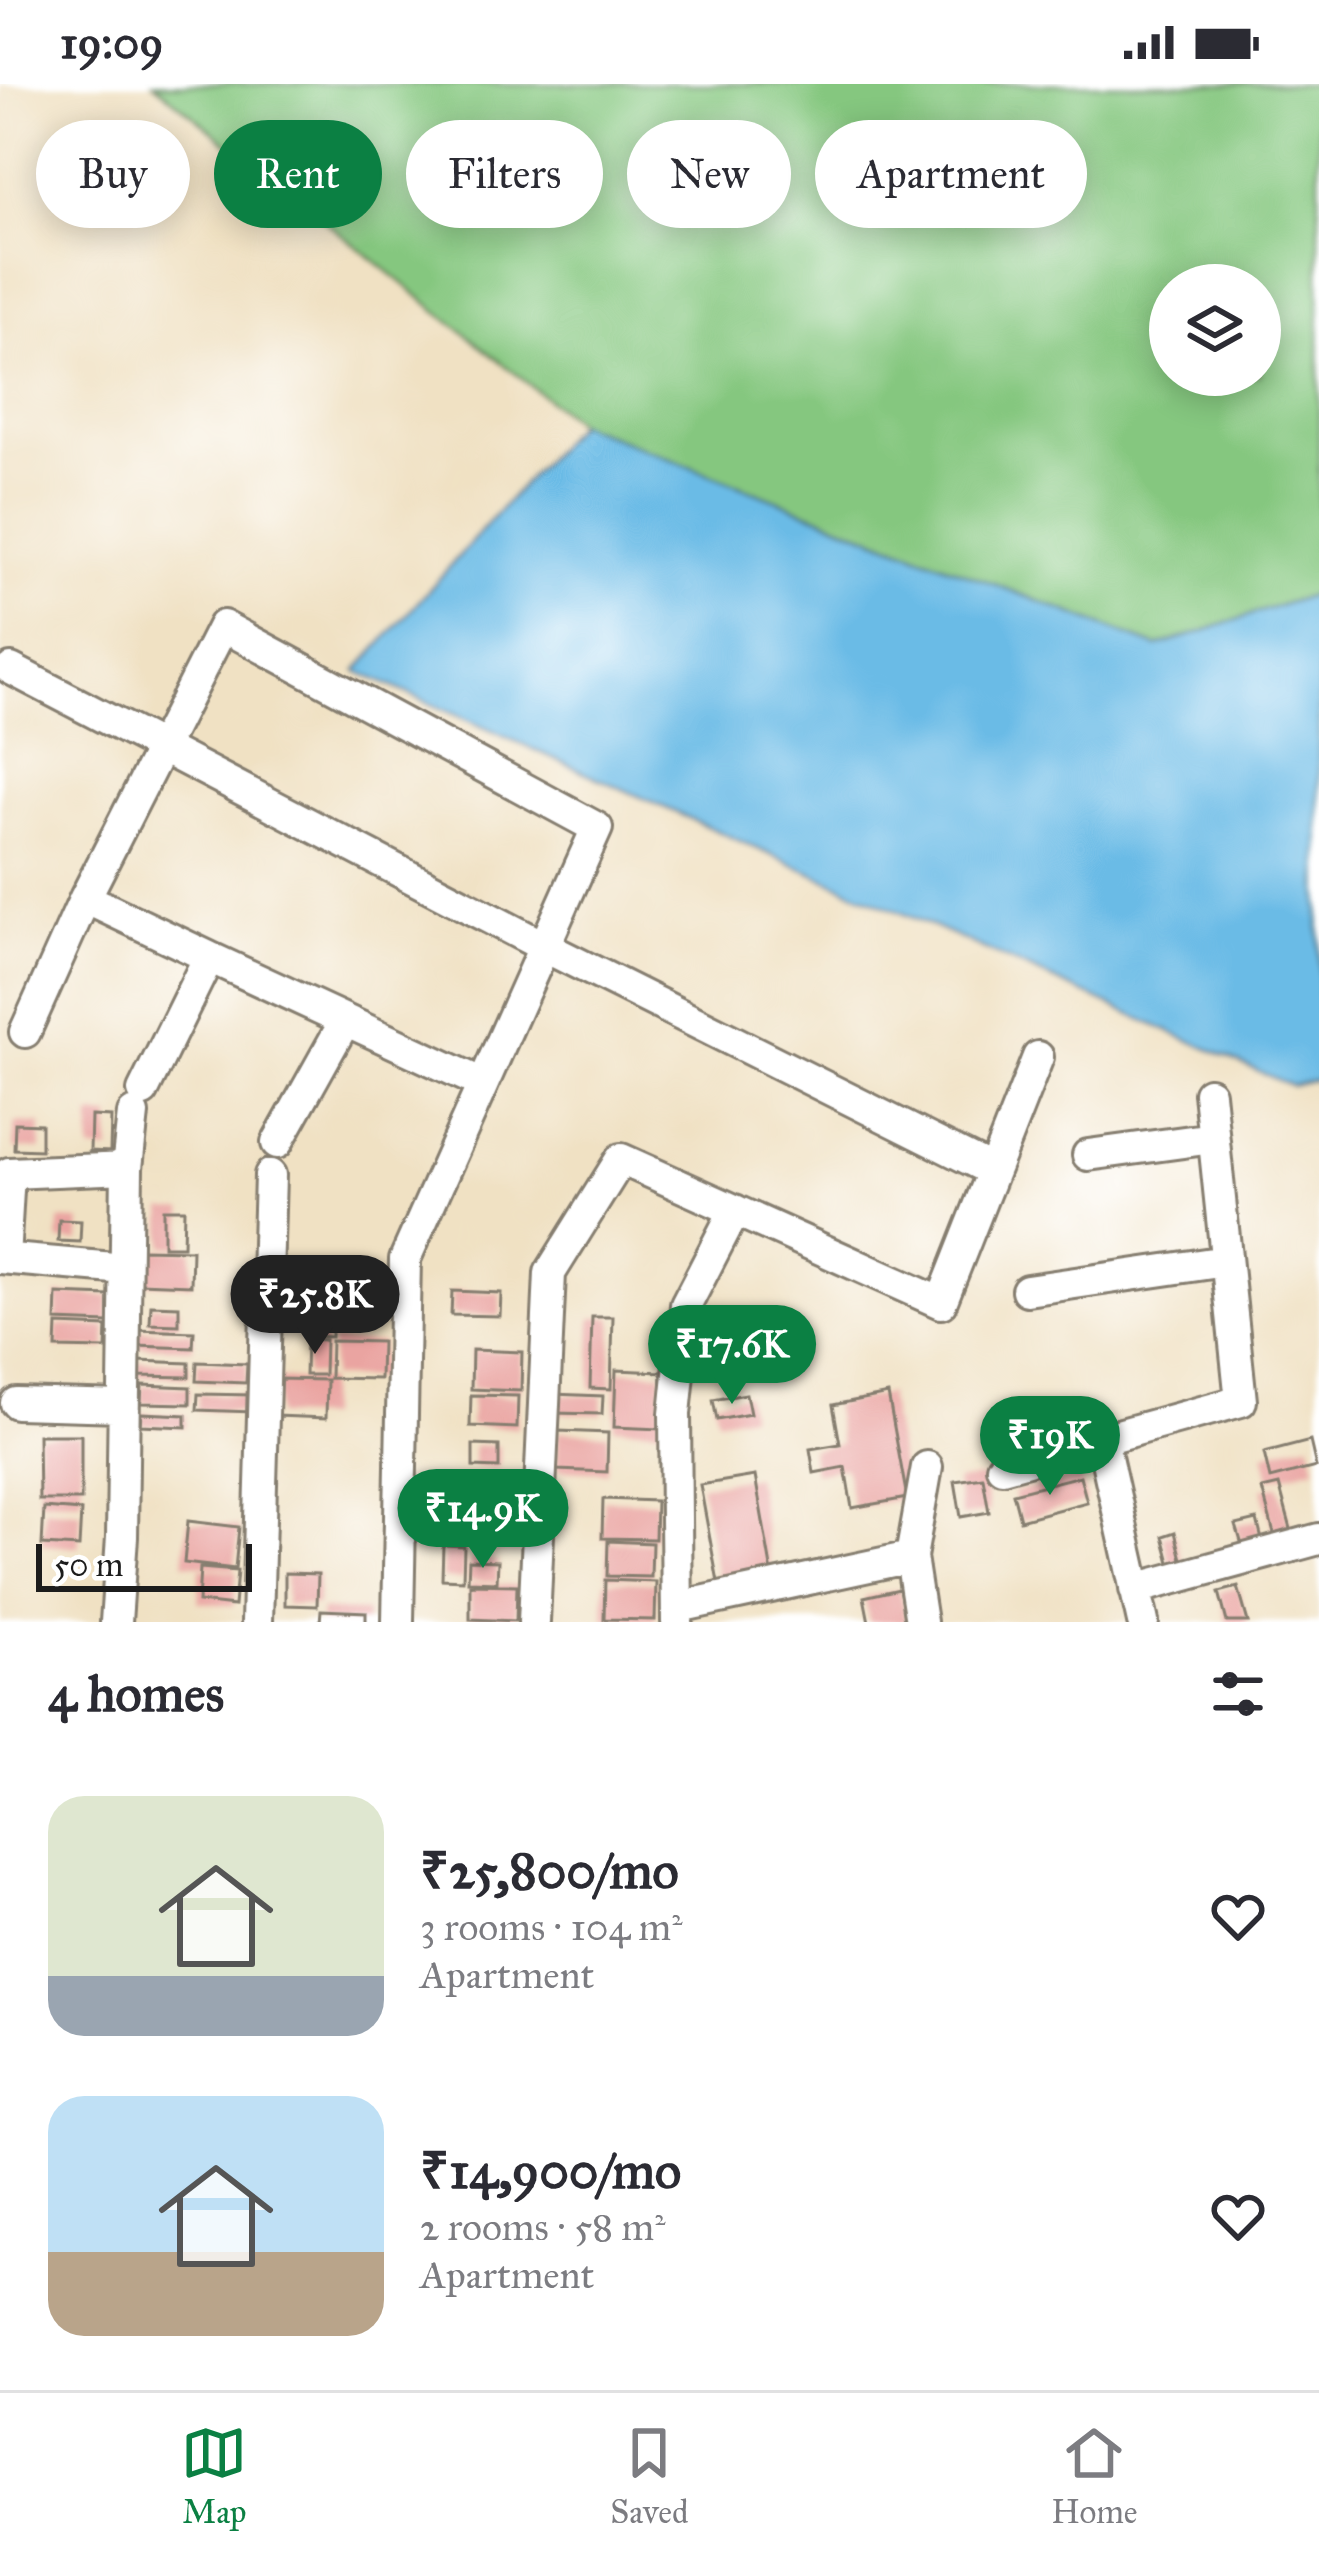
<!DOCTYPE html>
<meta charset="utf-8">
<style>
body{margin:0;font-family:"IM FELL Great Primer",serif;background:#f7f7f7;color:#2b2b33;height:100vh;display:flex;flex-direction:column;font-size:45px;white-space:nowrap}
*{box-sizing:border-box;margin:0}
p{font-size:39px;color:#7c7c81}
.icon{flex:none;width:66px;height:66px;fill:none;stroke:currentColor;stroke-width:2;stroke-linecap:round;stroke-linejoin:round}
.map{position:relative;height:1538px;overflow:hidden}
.details{display:flex;flex-direction:column;background:#fff;flex:1}
.details>*{flex:none}
.guide{position:absolute;left:36px;top:36px;width:1248px;height:108px;display:flex;gap:24px}
.fabs{position:absolute;left:1149px;top:180px;display:grid;gap:24px}
.fabs a{display:grid;place-items:center;width:132px;height:132px;border-radius:50%;background:#fff;box-shadow:0 6px 30px #0003;font-size:60px}
.scale{position:absolute;left:36px;bottom:30px;width:216px;box-sizing:border-box;padding-left:12px;border:6px solid #1c1c1c;border-top:0;font-size:33px;line-height:42px;white-space:nowrap;color:#1c1c1c;-webkit-text-stroke:9px #fff;paint-order:stroke}
.price{position:absolute;translate:-50% -102px;padding:0 27px;border-radius:42px;background:#0b8043;color:#fff;font-size:39px;line-height:78px;filter:drop-shadow(0 3px 6px #0008)}
.price::after{content:'';position:absolute;left:50%;top:72px;width:36px;height:27px;margin-left:-18px;background:inherit;clip-path:polygon(0 0,100% 0,50% 100%)}
.price.on{background:#222;color:#fff}
ul{padding:0;list-style:none}
li{display:flex;align-items:center;gap:36px;height:300px;padding:0 48px}
li span{display:grid;place-items:center;flex:none;width:336px;height:240px;border-radius:36px;color:#555}
li>.icon{margin-inline-start:auto}
span .icon{width:144px;height:144px;fill:#fffc;stroke-width:1}
li b{font-size:51px}
h2{display:flex;justify-content:space-between;align-items:center;height:144px;padding:0 48px;font-size:51px}
.pill{padding:0 42px;border-radius:54px;background:#fff;box-shadow:0 6px 30px #0003;font-size:42px;line-height:108px}
.pill.on{background:#0b8043;color:#fff}
.status{display:flex;justify-content:space-between;align-items:center;height:84px;padding:0 60px;background:#fff;direction:ltr}
.status svg{height:33px;fill:currentColor}
.dock{display:flex;justify-content:space-around;align-items:center;height:168px;border-top:3px solid #e1e1e2;background:#fff;font-size:33px;color:#7c7c81}
.dock a{display:grid;justify-items:center;gap:6px}
.dock .on{color:#0b8043}
.map>svg:first-child{display:block}
.green{fill:#85c77f;stroke:#50724e;stroke-width:3;fill-rule:evenodd}
.water{fill:#6bbbe6;stroke:#446c81;stroke-width:3}
.building{fill:#eaa4a1}
.lines{fill:none;stroke-linecap:round;stroke-linejoin:round}
.minor-casing{stroke:#867e70;stroke-width:36}
.minor{stroke:#fff;stroke-width:30}
</style>
<div class="status"><b>19:09</b><svg viewBox="0 0 49 12"><path d="M0 12V9h3v3zM5 12V6h3v6zM10 12V3h3v9zM15 12V0h3v12zM26 1h20v11H26zM47 4h2v5h-2z"/></svg></div>
<div class="map">
<svg width="1319" height="1538" viewBox="0 0 1319 1538">
<rect width="100%" height="100%" fill="#fff"/>
<filter id="ink" filterUnits="userSpaceOnUse"><feTurbulence type="fractalNoise" baseFrequency=".00833" numOctaves="2"/><feDisplacementMap in="SourceGraphic" scale="24" xChannelSelector="R" yChannelSelector="G"/><feConvolveMatrix kernelMatrix="1 2 1 2 8 2 1 2 1" color-interpolation-filters="sRGB"/></filter>
<filter id="wash" filterUnits="userSpaceOnUse"><feTurbulence type="fractalNoise" baseFrequency=".004" numOctaves="4" result="noise"/><feDisplacementMap in="SourceGraphic" scale="48" xChannelSelector="R" yChannelSelector="G"/><feGaussianBlur stdDeviation="2.7" result="paint"/><feColorMatrix in="noise" values="0 0 0 0 0 0 0 0 0 0 0 0 0 0 0 0 0 1.4 0 .05"/><feComposite in="paint" operator="in"/></filter>
<g filter="url(#wash)">
<rect width="100%" height="100%" fill="#f0e1c3"/>
<path class="green" d="M154,0H1319V508L1157,563L577,339ZM1170,201H1260V291H1170Z"/>
<path class="water" d="M577,339L1157,563L1319,508V995L1292,1002L357,587Z"/>
<g id="blocks">
<path class="building" d="M91,1032L111,1033L110,1068L90,1067Z
M15,1039L41,1040V1066L14,1065Z
M163,1125H184L183,1162H163Z
M59,1136L81,1137L80,1158L58,1157Z
M140,1165L192,1166L191,1201L139,1199Z
M334,1199L384,1201V1215L333,1214Z
M452,1207L501,1209L500,1232L451,1231Z
M57,1210L109,1212V1239L56,1237Z
M311,1214L332,1215L331,1253L310,1252Z
M151,1221L179,1222V1241L150,1240Z
M592,1233H613L611,1305L590,1304Z
M57,1241L107,1243L106,1265L56,1264Z
M135,1246L194,1248L193,1264L135,1262Z
M306,1255L325,1256L324,1291H305Z
M331,1257L381,1258L380,1295L330,1294Z
M472,1266L522,1268L521,1307L471,1305Z
M137,1277L189,1279V1293L137,1292Z
M197,1278L247,1280L246,1299L196,1297Z
M616,1286L662,1288L660,1345L614,1343Z
M277,1295L327,1296L326,1334L276,1332Z
M142,1301L190,1303V1320L141,1319Z
M198,1310L254,1311L253,1328L197,1326Z
M552,1310L603,1312L602,1330L552,1329Z
M746,1310L750,1330L717,1336L713,1316Z
M888,1310L907,1414L852,1424L845,1383L814,1389L810,1365L840,1360L833,1321Z
M471,1311L518,1312L517,1344L470,1342Z
M141,1329L186,1331V1343L140,1341Z
M558,1347L608,1349L607,1388L557,1386Z
M38,1351H81V1416H39Z
M1310,1357L1316,1383L1270,1395L1264,1369Z
M473,1361L499,1362V1384L473,1383Z
M755,1392L773,1495L719,1504L700,1401Z
M1080,1392L1087,1418L1020,1436L1013,1409Z
M983,1393L989,1428L961,1433L955,1397Z
M1279,1401L1291,1445L1274,1450L1262,1405Z
M603,1415L656,1417L655,1455L602,1454Z
M435,1417H467L466,1457L434,1456Z
M44,1424L81,1427L79,1463L42,1461Z
M1257,1436L1262,1456L1242,1461L1236,1441Z
M188,1437L239,1443L235,1485L184,1479Z
M1175,1448L1183,1479L1171,1482L1163,1452Z
M608,1457L652,1459L651,1493L607,1492Z
M443,1461L464,1462L463,1496L442,1495Z
M469,1476L498,1477L497,1498L468,1497Z
M200,1484L237,1487L234,1522L198,1518Z
M285,1489L318,1490L317,1522L285,1521Z
M605,1496L656,1498L655,1536L604,1535Z
M470,1500L517,1501L516,1537L470,1535Z
M1238,1503L1248,1538H1227L1219,1508Z
M899,1505L906,1538H869L864,1513Z
M321,1526L366,1528V1538H320Z"/>
</g>
</g>
<g filter="url(#ink)">
<use href="#blocks" fill-opacity="0" stroke="#867e70" stroke-width="3"/>
<g class="lines">
<defs>
<path id="minor" d="M11,585L543,862L991,1086
M85,814L209,873L143,1007
M209,873L481,999
M25,948L85,814L223,542L597,744L405,1175L398,1538
M277,1059L345,937
M1088,1071L1213,1054
M0,1174L125,1185
M4,1174L9,1089L127,1084
M1027,1206L1226,1177
M16,1319L123,1322
M1102,1355L1143,1538
M1002,1383L1241,1317L1209,1009
M911,1473L927,1383
M1135,1505L1319,1455
M678,1523L911,1473L921,1538
M116,1538L122,1453L127,1084L133,1030
M257,1538L270,1091
M534,1538L550,1189L621,1075L941,1219L1038,973
M677,1538L675,1330L686,1221L735,1126"/>
</defs>
<use href="#minor" class="minor-casing"/>
<use href="#minor" class="minor"/>
</g>
</g>
</svg>
<div class="fabs">
<a><svg class="icon" aria-label="layers" viewBox="0 0 24 24"><path d="M12 4l9 5-9 5-9-5zM3 14l9 5 9-5"/></svg></a>
</div>
<div class="scale">50 m</div>
<b class="price on" style="left:315px;top:1273px">₹25.8K</b>
<b class="price" style="left:732px;top:1323px">₹17.6K</b>
<b class="price" style="left:1050px;top:1414px">₹19K</b>
<b class="price" style="left:483px;top:1487px">₹14.9K</b>
<div class="guide">
<a class="pill">Buy</a>
<a class="pill on">Rent</a>
<a class="pill">Filters</a>
<a class="pill">New</a>
<a class="pill">Apartment</a>
</div>
</div>
<section class="details">
<h2>4 homes<svg class="icon" aria-label="filters" viewBox="0 0 24 24"><path d="M4 7h16M4 17h16"/><circle cx="9" cy="7" r="2"/><circle cx="15" cy="17" r="2"/></svg></h2>
<ul>
<li><span style="background:linear-gradient(#dfe7d0 75%,#9aa5b1 0)"><svg class="icon" aria-label="home" viewBox="0 0 24 24"><path d="M3 11l9-7 9 7M6 9v11h12V9"/></svg></span><div><b>₹25,800/mo</b><p>3 rooms · 104 m²</p><p>Apartment</p></div><svg class="icon" aria-label="heart" viewBox="0 0 24 24"><path d="M12 20l-8-8c-3-5 5-10 8-4 3-6 11-1 8 4z"/></svg></li>
<li><span style="background:linear-gradient(#bfe0f5 65%,#b9a48a 0)"><svg class="icon" aria-label="home" viewBox="0 0 24 24"><path d="M3 11l9-7 9 7M6 9v11h12V9"/></svg></span><div><b>₹14,900/mo</b><p>2 rooms · 58 m²</p><p>Apartment</p></div><svg class="icon" aria-label="heart" viewBox="0 0 24 24"><path d="M12 20l-8-8c-3-5 5-10 8-4 3-6 11-1 8 4z"/></svg></li>
</ul>
</section>
<nav class="dock">
<a class="on"><svg class="icon" aria-label="map" viewBox="0 0 24 24"><path d="M3 6l6-2 6 2 6-2v14l-6 2-6-2-6 2zM9 4v14M15 6v14"/></svg>Map</a>
<a><svg class="icon" aria-label="saved" viewBox="0 0 24 24"><path d="M7 4h10v16l-5-4-5 4z"/></svg>Saved</a>
<a><svg class="icon" aria-label="home" viewBox="0 0 24 24"><path d="M3 11l9-7 9 7M6 9v11h12V9"/></svg>Home</a>
</nav>
